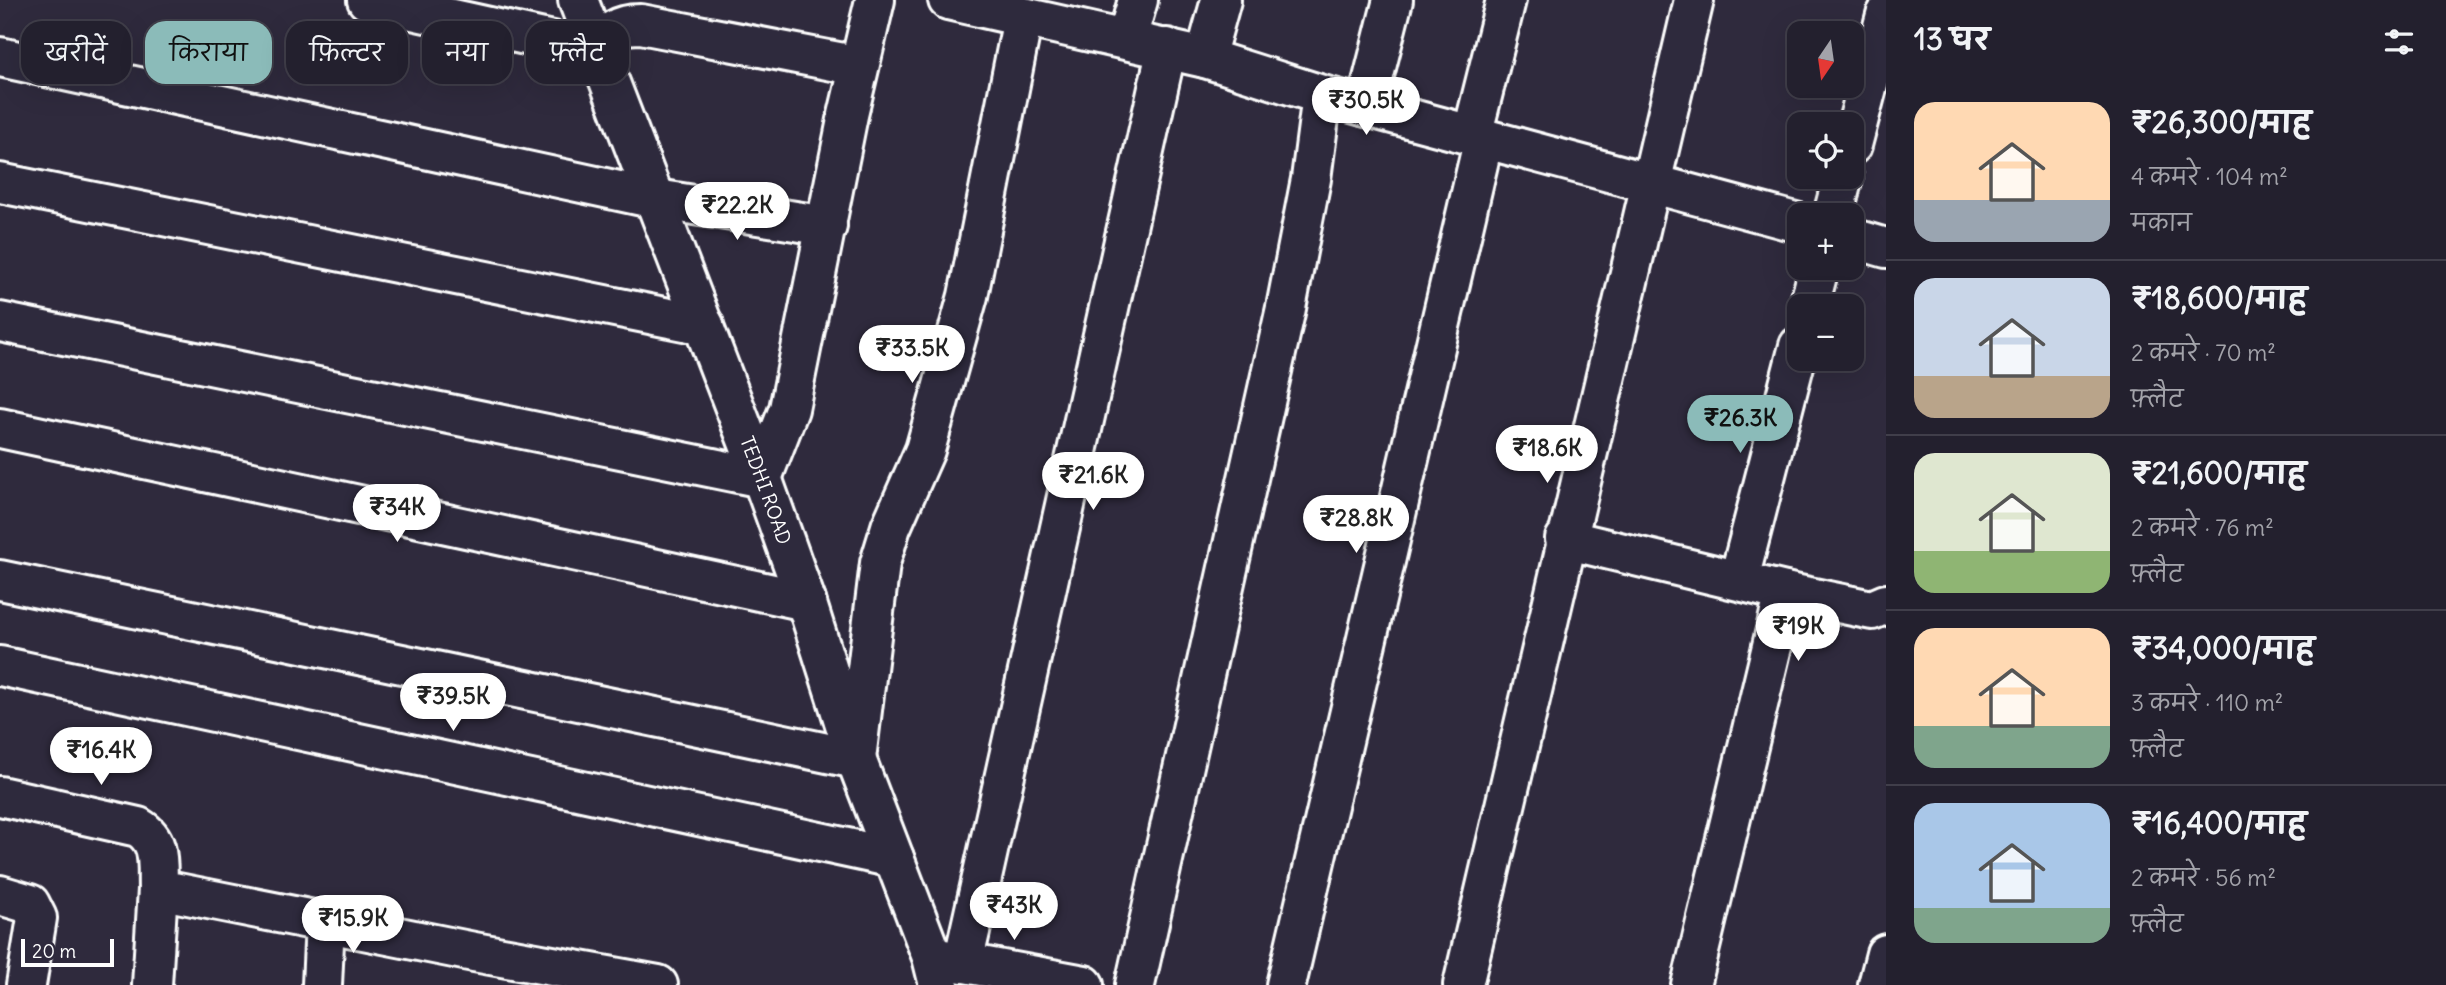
<!DOCTYPE html>
<html lang="hi">
<meta charset="utf-8">
<style>
body{margin:0;font-family:Delius,"Playpen Sans Deva",sans-serif;background:#2f2d3a;color:#f1f3f6;height:100vh;display:flex;flex-direction:column;font-size:26px;white-space:nowrap}
*{box-sizing:border-box;margin:0}
p{font-size:23px;color:#a3a3aa}
.icon{flex:none;width:38px;height:38px;fill:none;stroke:currentColor;stroke-width:2;stroke-linecap:round;stroke-linejoin:round}
.map{position:relative;flex:1;overflow:hidden}
.drawer{display:flex;flex-direction:column;background:#23202e;width:560px}
.drawer>*{flex:none}
.banner{position:absolute;left:21px;top:21px;width:665px;height:63px;display:flex;gap:14px}
.needle{width:46px;rotate:193deg}
.fabs{position:absolute;left:1787px;top:21px;display:grid;gap:14px}
.fabs a{display:grid;place-items:center;width:77px;height:77px;border-radius:14px;background:#23202e;box-shadow:0 7px 28px #0002,0 0 0 2px #403e4a;font-size:35px}
.scale{position:absolute;left:21px;bottom:18px;width:93px;box-sizing:border-box;padding-left:7px;border:4px solid #fff;border-top:0;font-size:19px;line-height:24px;white-space:nowrap;color:#fff;-webkit-text-stroke:5px #2f2a3d;paint-order:stroke}
.price{position:absolute;translate:-50% -60px;padding:0 16px;border-radius:24px;background:#fff;color:#222;font-size:23px;line-height:46px;filter:drop-shadow(0 2px 4px #0008)}
.price::after{content:'';position:absolute;left:50%;top:42px;width:21px;height:16px;margin-left:-10px;background:inherit;clip-path:polygon(0 0,100% 0,50% 100%)}
.price.selected{background:#8bbbb9;color:#111}
ul{padding:0;list-style:none}
li{display:flex;align-items:center;gap:21px;height:175px;padding:0 28px}
li+li{border-top:2px solid #403e4a}
li span{display:grid;place-items:center;flex:none;width:196px;height:140px;border-radius:21px;color:#555}
li>.icon{margin-inline-start:auto}
span .icon{width:84px;height:84px;fill:#fffc;stroke-width:1}
li b{font-size:30px}
h2{display:flex;justify-content:space-between;align-items:center;height:84px;padding:0 28px;font-size:30px}
.chip{padding:0 24px;border-radius:21px;background:#23202e;box-shadow:0 7px 28px #0002,0 0 0 2px #403e4a;font-size:24px;line-height:63px}
.chip.selected{background:#8bbbb9;color:#111}
main{display:flex;flex:1;min-height:0}
.map>svg:first-child{display:block}
.lines{fill:none;stroke-linecap:round;stroke-linejoin:round}
.minor-casing{stroke:#fff;stroke-width:44}
.minor{stroke:#2f2a3d;stroke-width:38}
.labels{text-anchor:middle;stroke-width:6;stroke-linejoin:round;paint-order:stroke}
.street-label{font-size:19px;fill:#fff;stroke:#2f2a3d}
</style>
<main>
<div class="map">
<svg width="1886" height="985" viewBox="0 0 1886 985">
<rect width="100%" height="100%" fill="#2f2a3d"/>
<filter id="ink" filterUnits="userSpaceOnUse"><feTurbulence type="fractalNoise" baseFrequency=".0143" numOctaves="2"/><feDisplacementMap in="SourceGraphic" scale="14" xChannelSelector="R" yChannelSelector="G"/><feConvolveMatrix kernelMatrix="1 2 1 2 8 2 1 2 1" color-interpolation-filters="sRGB"/></filter>
<g filter="url(#ink)">
<g class="lines">
<defs>
<g id="minor">
<path d="M367,0L598,51C612,30 616,24 641,24L859,66"/>
<path id="s1" d="M578,0L762,478L806,601L856,759L932,957L939,985"/>
<path d="M948,0L1205,58L1322,95L1799,223"/>
<path d="M1127,38L1138,0"/>
<path d="M0,57L656,199L827,226"/>
<path d="M1205,58L1221,0"/>
<path d="M1366,107L1393,0"/>
<path d="M1472,136L1506,0"/>
<path d="M1852,145L1886,15"/>
<path d="M0,183L704,325"/>
<path d="M1833,215L1843,177"/>
<path d="M1852,238L1886,248"/>
<path d="M1809,306L1819,268"/>
<path d="M0,322L762,478L789,409L848,115L875,0"/>
<path d="M0,428L806,601"/>
<path d="M1565,539L1785,592L1691,985"/>
<path d="M1739,579L1799,346"/>
<path d="M0,580L856,759L880,563L891,527L925,450L968,296L1023,18"/>
<path d="M1785,592L1872,610L1886,604"/>
<path d="M0,666L894,858"/>
<path d="M0,796L138,827C162,841 157,864 158,889L474,952L658,985"/>
<path d="M0,895L30,904L37,918L26,985"/>
<path d="M938,958L1084,985"/>
<path d="M963,963L1167,48"/>
<path d="M152,985L158,889"/>
<path d="M322,985L325,922"/>
<path d="M1135,985L1286,308L1311,179L1322,95"/>
<path d="M1286,985L1484,138"/>
<path d="M1463,985L1694,0"/>
<path d="M1878,985L1886,954"/>
</g>
</defs>
<use href="#minor" class="minor-casing"/>
<use href="#minor" class="minor"/>
</g>
</g>
<g class="labels">
<g class="street-label">
<text dy="7" stroke="none"><textPath href="#s1" startOffset="525">TEDHI ROAD</textPath></text>
</g>
</g>
</svg>
<div class="fabs">
<a><svg class="needle" viewBox="-14 -14 28 28"><path d="M0-13l5 13h-10z" fill="#e53935"/><path d="M0 13l5-13h-10z" fill="#a3a3aa"/></svg></a>
<a><svg class="icon" aria-label="locate" viewBox="0 0 24 24"><circle cx="12" cy="12" r="6"/><path d="M12 2v4M12 18v4M2 12h4M18 12h4"/></svg></a>
<a>+</a>
<a>−</a>
</div>
<div class="scale">20 m</div>
<b class="price" style="left:1366px;top:137px">₹30.5K</b>
<b class="price" style="left:737px;top:242px">₹22.2K</b>
<b class="price" style="left:912px;top:385px">₹33.5K</b>
<b class="price selected" style="left:1740px;top:455px">₹26.3K</b>
<b class="price" style="left:1547px;top:485px">₹18.6K</b>
<b class="price" style="left:1093px;top:512px">₹21.6K</b>
<b class="price" style="left:397px;top:544px">₹34K</b>
<b class="price" style="left:1356px;top:555px">₹28.8K</b>
<b class="price" style="left:1798px;top:663px">₹19K</b>
<b class="price" style="left:453px;top:733px">₹39.5K</b>
<b class="price" style="left:101px;top:787px">₹16.4K</b>
<b class="price" style="left:1014px;top:942px">₹43K</b>
<b class="price" style="left:353px;top:955px">₹15.9K</b>
<div class="banner">
<a class="chip">खरीदें</a>
<a class="chip selected">किराया</a>
<a class="chip">फ़िल्टर</a>
<a class="chip">नया</a>
<a class="chip">फ़्लैट</a>
</div>
</div>
<section class="drawer">
<h2>13 घर<svg class="icon" aria-label="filters" viewBox="0 0 24 24"><path d="M4 7h16M4 17h16"/><circle cx="9" cy="7" r="2"/><circle cx="15" cy="17" r="2"/></svg></h2>
<ul>
<li><span style="background:linear-gradient(#ffd9b3 70%,#9aa5b1 0)"><svg class="icon" aria-label="home" viewBox="0 0 24 24"><path d="M3 11l9-7 9 7M6 9v11h12V9"/></svg></span><div><b>₹26,300/माह</b><p>4 कमरे · 104 m²</p><p>मकान</p></div></li>
<li><span style="background:linear-gradient(#c9d6e8 70%,#b9a48a 0)"><svg class="icon" aria-label="home" viewBox="0 0 24 24"><path d="M3 11l9-7 9 7M6 9v11h12V9"/></svg></span><div><b>₹18,600/माह</b><p>2 कमरे · 70 m²</p><p>फ़्लैट</p></div></li>
<li><span style="background:linear-gradient(#dfe7d0 70%,#8fb573 0)"><svg class="icon" aria-label="home" viewBox="0 0 24 24"><path d="M3 11l9-7 9 7M6 9v11h12V9"/></svg></span><div><b>₹21,600/माह</b><p>2 कमरे · 76 m²</p><p>फ़्लैट</p></div></li>
<li><span style="background:linear-gradient(#ffd9b3 70%,#7fa58c 0)"><svg class="icon" aria-label="home" viewBox="0 0 24 24"><path d="M3 11l9-7 9 7M6 9v11h12V9"/></svg></span><div><b>₹34,000/माह</b><p>3 कमरे · 110 m²</p><p>फ़्लैट</p></div></li>
<li><span style="background:linear-gradient(#a9c7e8 75%,#7fa58c 0)"><svg class="icon" aria-label="home" viewBox="0 0 24 24"><path d="M3 11l9-7 9 7M6 9v11h12V9"/></svg></span><div><b>₹16,400/माह</b><p>2 कमरे · 56 m²</p><p>फ़्लैट</p></div></li>
</ul>
</section>
</main>
